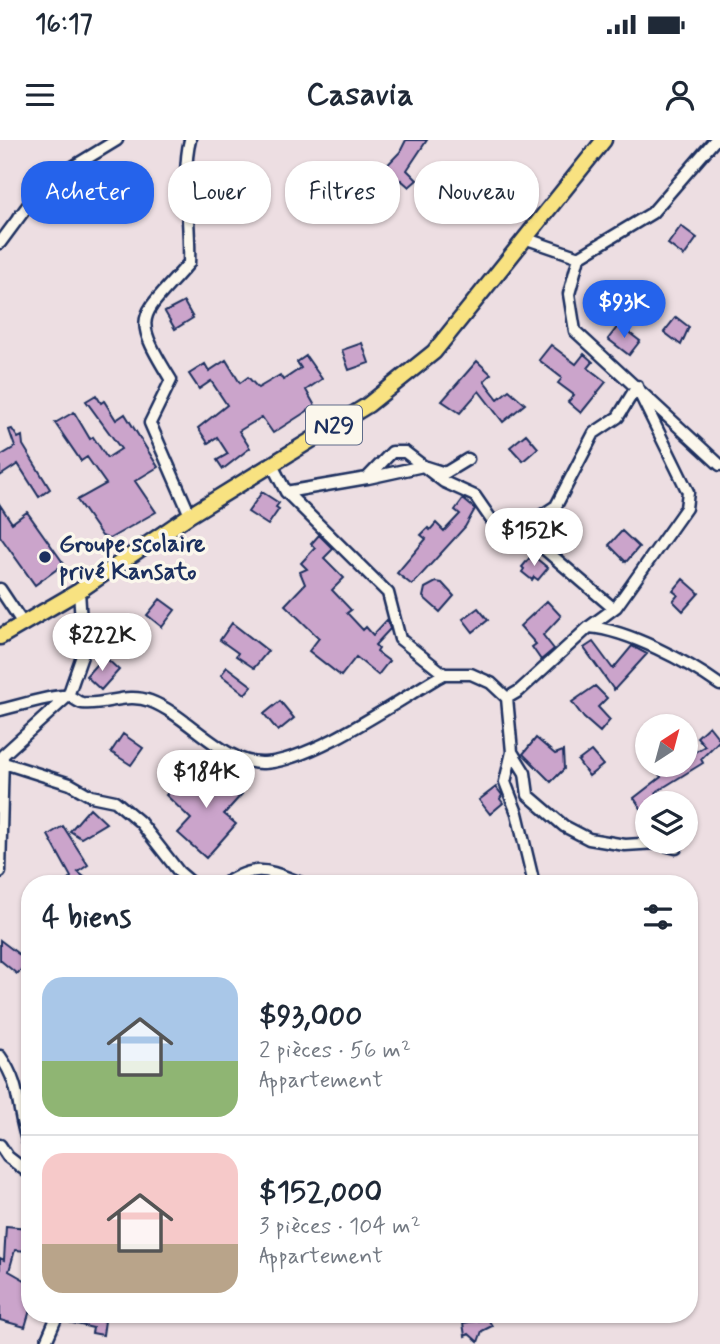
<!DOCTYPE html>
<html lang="fr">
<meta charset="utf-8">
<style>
body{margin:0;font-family:Mynerve,sans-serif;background:#f2f2f3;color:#1f2937;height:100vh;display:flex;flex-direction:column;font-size:26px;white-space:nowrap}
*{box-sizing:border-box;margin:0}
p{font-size:23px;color:#747a83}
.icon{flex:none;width:38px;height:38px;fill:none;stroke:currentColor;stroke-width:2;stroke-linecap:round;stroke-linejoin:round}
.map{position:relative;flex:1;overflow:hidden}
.drawer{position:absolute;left:21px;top:735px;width:677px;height:448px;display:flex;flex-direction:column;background:#fff;border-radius:28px;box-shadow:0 2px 5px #0004}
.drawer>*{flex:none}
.guide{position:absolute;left:21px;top:21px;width:679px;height:63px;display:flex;gap:14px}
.needle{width:46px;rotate:36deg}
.fabs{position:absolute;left:635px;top:574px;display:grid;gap:14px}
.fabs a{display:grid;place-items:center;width:63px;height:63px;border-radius:50%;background:#fff;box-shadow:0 2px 5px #0004;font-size:35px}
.price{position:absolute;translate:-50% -60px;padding:0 16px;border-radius:24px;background:#fff;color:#222;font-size:23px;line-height:46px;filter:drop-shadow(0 2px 4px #0008)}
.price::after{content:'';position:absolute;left:50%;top:42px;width:21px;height:16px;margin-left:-10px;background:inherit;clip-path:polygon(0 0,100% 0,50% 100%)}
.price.selected{background:#2563eb;color:#fff}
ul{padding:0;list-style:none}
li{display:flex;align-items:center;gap:21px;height:175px;padding:0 21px}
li+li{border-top:2px solid #e0e1e3}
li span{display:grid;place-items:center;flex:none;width:196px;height:140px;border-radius:21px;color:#555}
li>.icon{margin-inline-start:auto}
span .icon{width:84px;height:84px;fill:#fffc;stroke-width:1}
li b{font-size:30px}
h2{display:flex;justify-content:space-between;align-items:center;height:84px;padding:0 21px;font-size:30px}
.pill{padding:0 24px;border-radius:28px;background:#fff;box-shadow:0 2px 5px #0004;font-size:24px;line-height:63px}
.pill.selected{background:#2563eb;color:#fff}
.status{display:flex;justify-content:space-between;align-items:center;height:49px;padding:0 35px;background:#fff;direction:ltr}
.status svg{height:19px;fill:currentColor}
header{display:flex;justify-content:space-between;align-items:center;height:91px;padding:0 21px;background:#fff;font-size:32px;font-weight:700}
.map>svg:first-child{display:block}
.building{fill:#cba4cb;stroke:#1b2f5e;stroke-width:2}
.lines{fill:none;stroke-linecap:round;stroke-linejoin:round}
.street-casing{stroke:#1b2f5e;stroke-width:15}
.primary-casing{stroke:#1b2f5e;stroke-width:19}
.street{stroke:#fbf7ec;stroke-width:10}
.primary{stroke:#f8e281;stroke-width:14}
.poi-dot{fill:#1b2f5e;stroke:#fbf7ec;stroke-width:2.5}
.labels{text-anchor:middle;stroke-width:7;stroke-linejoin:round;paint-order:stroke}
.shield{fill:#fbf7ec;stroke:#5e6b89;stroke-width:2}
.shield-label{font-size:23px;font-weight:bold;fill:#1b2f5e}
.poi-label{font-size:24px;font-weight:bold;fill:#1b2f5e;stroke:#fbf7ec;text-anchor:start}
</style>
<div class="status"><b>16:17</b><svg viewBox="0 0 49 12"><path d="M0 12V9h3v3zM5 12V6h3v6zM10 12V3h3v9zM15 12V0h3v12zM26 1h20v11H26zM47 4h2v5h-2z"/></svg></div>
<header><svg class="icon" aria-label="menu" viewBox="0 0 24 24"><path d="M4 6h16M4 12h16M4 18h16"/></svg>Casavia<svg class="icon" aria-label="person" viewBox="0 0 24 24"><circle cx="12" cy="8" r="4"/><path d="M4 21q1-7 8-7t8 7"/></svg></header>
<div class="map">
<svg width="720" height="1204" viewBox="0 0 720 1204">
<rect width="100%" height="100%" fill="#eddee2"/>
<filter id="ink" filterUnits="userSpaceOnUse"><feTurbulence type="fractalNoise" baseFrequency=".0143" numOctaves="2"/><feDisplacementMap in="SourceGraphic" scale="14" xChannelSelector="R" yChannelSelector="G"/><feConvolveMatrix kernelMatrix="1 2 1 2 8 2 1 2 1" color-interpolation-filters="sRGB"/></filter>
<g filter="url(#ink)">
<path class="building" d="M406,0H427L407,30L417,40L409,47L401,40L371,74L354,60L372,37L374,39L400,12Z
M681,86L697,98L684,116L668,104Z
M184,162L193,178L175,189L165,172Z
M676,177L689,187L681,205L664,192Z
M619,185L640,201L629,215L608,199Z
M362,203L369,223L349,230L342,210Z
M551,205L576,224L584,214L593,222L588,228L606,242L581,273L568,262L574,255L558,243L562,238L539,220Z
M306,216L322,239L306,250L315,266L273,293L262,277L239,291L250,308L223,329L217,320L228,314L217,297L208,303L198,288L227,265L211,241L199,249L189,234L205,224L209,231L226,220L240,243L248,237L258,248L280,235L283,240L301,228L297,222Z
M477,221L491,234L484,241L498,259L509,250L525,264L503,282L479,251L460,273L442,261Z
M96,255L101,263L104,261L116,280L125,274L158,327L135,341L156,372L109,399L102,396L77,360L106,344L87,317L81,321L55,283L74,272L90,299L93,297L107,318L121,309L86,261Z
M12,289L18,298L22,296L23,305L50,349L39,357L18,324L0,336V316L15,307L9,290Z
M526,294L538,308L523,321L510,307Z
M262,352L279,363L276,367L279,369L268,385L248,372Z
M463,359L475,369L465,387L412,445L397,433L426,399L421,395L428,388L430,390L436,383L444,391L460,374L455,370Z
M0,365L12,383L27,372L64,424L35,445L0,396Z
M622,391L639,407L626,422L609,405Z
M319,395L333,409L324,418L344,438L332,450L351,470L347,473L363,490L366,487L373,495L387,480L390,489L375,505L379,509L377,512L389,521L378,535L356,517L341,536L309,511L319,498L285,465L305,444L300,432L307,429L301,423L315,408L311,404Z
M532,415L548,428L538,440L534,437L532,440L522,432L524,429L522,427Z
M683,439L699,453L683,471L673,461L678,455L673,451Z
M436,442L442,443L454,456L440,472L423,457L425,448Z
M160,459L175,470L162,487L147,475Z
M547,461L561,476L543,495L554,509L541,520L532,507L536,504L520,486Z
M478,468L488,480L473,492L463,479Z
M232,483L268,511L254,528L236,516L238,513L220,500Z
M593,502L613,529L632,506L647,514L614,550L584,508Z
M104,516L119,530L101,550L86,536Z
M227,527L252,546L245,554L221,535Z
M595,546L607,558L598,567L610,580L600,592L584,578L572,562Z
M280,561L294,578L278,591L264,574Z
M709,586L720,600L701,619L703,623L656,652L664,663H648V679L634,658L661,637L655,629L662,625H686V617L705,606L697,597Z
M123,594L143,608L131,625L111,612Z
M536,598L555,614L563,611L564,629L551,642L523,614Z
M591,611L603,625L589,636L578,621Z
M207,630L223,645L230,632H237L233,646L242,654L224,674L236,684L206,718L178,693L191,679L166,655L179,641L188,650Z
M496,647L502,655L500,659L503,663L490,674L479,660Z
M90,668L106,683L81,698L70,691Z
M63,686L88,725L78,732L93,744H65L71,737L48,695Z
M0,800L29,822L17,834L0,820Z
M6,1086L28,1088L27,1111L15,1110L9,1131L30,1143V1170L25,1187L0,1180V1118L4,1120Z
M89,1178L105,1181L103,1195L92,1193L93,1188L72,1183Z
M488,1179L492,1186L482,1191L478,1202L469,1194L465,1196L463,1183Z"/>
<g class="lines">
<defs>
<path id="street" d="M715,0L652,73L579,117L569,154L575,191L720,325
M527,99L579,117
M0,103L43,45L117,0
M271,323L286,352L388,453L400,499L444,534H471L491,543L507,558L512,612L505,642L517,673L534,744
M368,338L423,326L445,333L468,319
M286,352L367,338L392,312H405L444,342L475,356L495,385L521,389L613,468
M190,375L150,283L171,240C129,172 141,179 189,123C191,86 181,34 190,0
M521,389L556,366L594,293L618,277L637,246
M0,449L22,482
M589,487L616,467L686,368L688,352L638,250
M507,558L519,551L589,487C628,490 688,522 720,545
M0,570C14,567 56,554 67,556C72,556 77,562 82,563C105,566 127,552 150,561C188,575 224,625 264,623C315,620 398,560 444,534
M512,612L525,633L528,655L564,686L589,699L625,705L657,703L676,708
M4,623L70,644L91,656L115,661L140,682L179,732L193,744
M0,732L3,615L68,556L83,513L79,451
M224,744C259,722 268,731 304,744
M0,916C24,950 15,972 30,1008
M0,1005L8,1017L30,1034
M45,1204L58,1174"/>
<path id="primary" d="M0,497L79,451L190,375L368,265L434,212L604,0"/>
</defs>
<use href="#street" class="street-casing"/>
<use href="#primary" class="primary-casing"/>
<use href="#street" class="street"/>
<use href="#primary" class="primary"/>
</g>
</g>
<circle class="poi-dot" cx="45" cy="417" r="7"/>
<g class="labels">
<rect class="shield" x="306" y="265.5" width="56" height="39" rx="5"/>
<g class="shield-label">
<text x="334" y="293">N29</text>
</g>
<g class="poi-label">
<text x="59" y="411">Groupe scolaire<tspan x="59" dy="28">privé Kansato</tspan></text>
</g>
</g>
</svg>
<div class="fabs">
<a><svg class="needle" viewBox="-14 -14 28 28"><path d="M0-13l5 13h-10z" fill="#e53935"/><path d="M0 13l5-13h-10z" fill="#747a83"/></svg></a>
<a><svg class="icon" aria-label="layers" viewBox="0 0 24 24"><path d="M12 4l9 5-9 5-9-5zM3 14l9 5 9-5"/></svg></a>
</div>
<b class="price selected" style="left:624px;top:200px">$93K</b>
<b class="price" style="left:534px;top:428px">$152K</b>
<b class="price" style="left:102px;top:533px">$222K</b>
<b class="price" style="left:206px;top:670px">$184K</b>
<div class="guide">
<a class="pill selected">Acheter</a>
<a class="pill">Louer</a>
<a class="pill">Filtres</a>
<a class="pill">Nouveau</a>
</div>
<section class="drawer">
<h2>4 biens<svg class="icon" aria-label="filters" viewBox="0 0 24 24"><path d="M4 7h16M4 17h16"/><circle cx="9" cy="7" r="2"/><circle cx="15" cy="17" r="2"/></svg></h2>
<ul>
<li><span style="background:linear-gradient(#a9c7e8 60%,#8fb573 0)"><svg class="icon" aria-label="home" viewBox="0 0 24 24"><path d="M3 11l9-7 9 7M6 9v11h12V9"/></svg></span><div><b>$93,000</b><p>2 pièces · 56 m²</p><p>Appartement</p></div></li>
<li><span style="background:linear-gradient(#f6c9c9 65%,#b9a48a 0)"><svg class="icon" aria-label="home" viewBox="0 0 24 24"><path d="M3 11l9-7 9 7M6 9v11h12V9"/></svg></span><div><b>$152,000</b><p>3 pièces · 104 m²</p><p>Appartement</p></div></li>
</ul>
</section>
</div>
